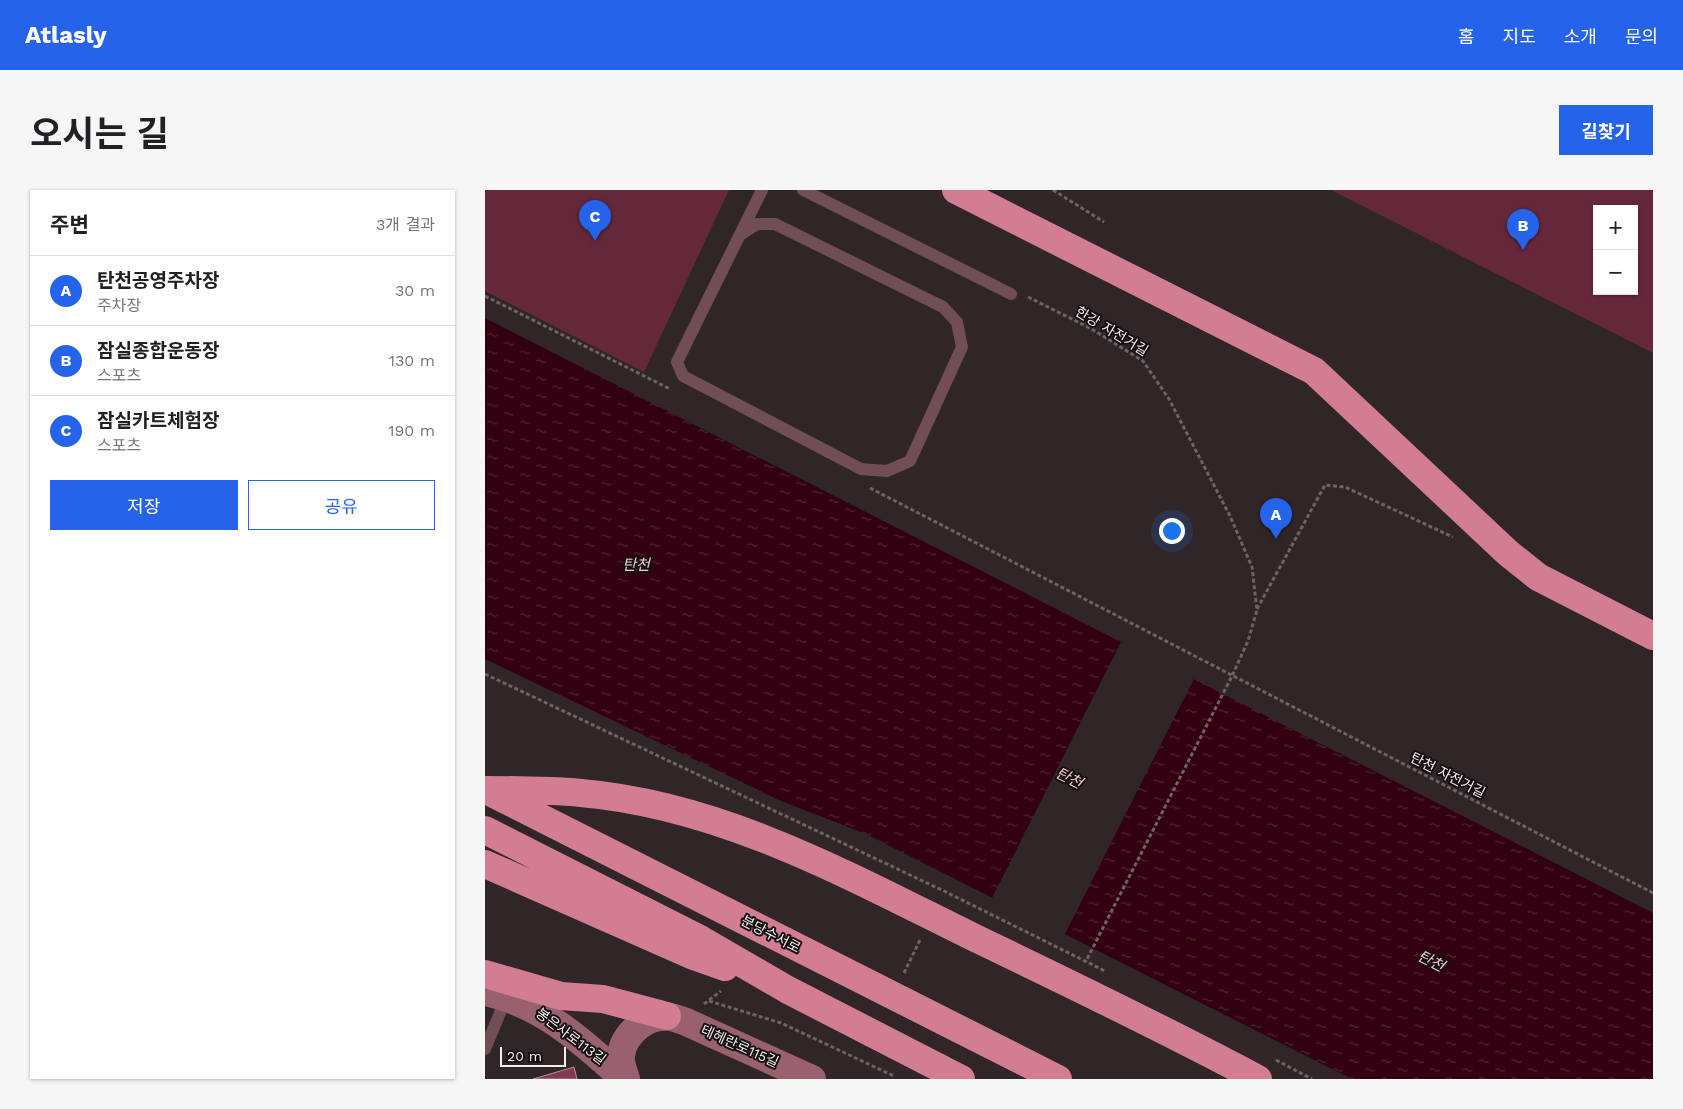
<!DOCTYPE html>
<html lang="ko">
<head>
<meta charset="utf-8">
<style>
	:root { --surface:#fff; --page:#f6f6f6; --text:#202124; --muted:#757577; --line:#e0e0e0; --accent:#2563eb }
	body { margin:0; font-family:"Work Sans","Noto Sans KR",sans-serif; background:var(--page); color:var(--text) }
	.controls { position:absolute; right:15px; top:15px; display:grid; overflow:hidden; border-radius:0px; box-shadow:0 1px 4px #0004 }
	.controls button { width:45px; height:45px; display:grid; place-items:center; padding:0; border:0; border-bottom:1px solid var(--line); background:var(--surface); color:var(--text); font:25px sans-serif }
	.scale { position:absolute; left:15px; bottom:12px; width:66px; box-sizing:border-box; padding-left:5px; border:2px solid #f4ecee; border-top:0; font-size:14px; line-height:18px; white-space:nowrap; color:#f4ecee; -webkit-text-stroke:4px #141011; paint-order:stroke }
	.you { position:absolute; left:686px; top:340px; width:18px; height:18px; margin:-12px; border:4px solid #fff; border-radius:50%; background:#1a73e8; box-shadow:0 0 0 8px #1a73e833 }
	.badge { display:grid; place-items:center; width:32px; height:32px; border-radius:50%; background:var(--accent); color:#fff; font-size:16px; font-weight:700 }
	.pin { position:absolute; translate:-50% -41px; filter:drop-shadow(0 1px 2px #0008) }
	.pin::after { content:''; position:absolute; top:26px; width:18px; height:15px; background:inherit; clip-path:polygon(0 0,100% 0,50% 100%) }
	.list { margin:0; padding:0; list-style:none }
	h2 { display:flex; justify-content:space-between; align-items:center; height:65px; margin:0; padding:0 20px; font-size:21px }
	h2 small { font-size:16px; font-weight:400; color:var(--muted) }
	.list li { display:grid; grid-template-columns:32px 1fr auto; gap:15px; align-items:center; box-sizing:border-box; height:70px; padding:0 20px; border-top:1px solid var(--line) }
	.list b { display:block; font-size:19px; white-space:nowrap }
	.list p { margin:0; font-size:16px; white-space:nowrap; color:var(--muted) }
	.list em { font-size:16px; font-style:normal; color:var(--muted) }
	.actions { display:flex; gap:10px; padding:15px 20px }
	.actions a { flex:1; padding:11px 0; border:1px solid var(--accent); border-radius:0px; text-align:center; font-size:18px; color:var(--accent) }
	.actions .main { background:var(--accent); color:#fff }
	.map { position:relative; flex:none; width:1168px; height:889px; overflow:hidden; border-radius:0px }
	header { display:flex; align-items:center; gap:30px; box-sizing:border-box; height:70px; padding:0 25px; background:var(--accent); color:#fff }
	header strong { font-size:24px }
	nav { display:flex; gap:28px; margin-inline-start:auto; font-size:18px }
	.intro { display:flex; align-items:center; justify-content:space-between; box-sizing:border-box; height:120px; padding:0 30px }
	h1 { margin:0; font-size:35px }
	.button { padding:12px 22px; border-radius:0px; background:var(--accent); color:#fff; font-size:18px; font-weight:700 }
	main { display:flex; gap:30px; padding:0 30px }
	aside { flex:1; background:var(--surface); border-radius:0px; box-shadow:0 1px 4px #0004 }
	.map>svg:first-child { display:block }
	.green { fill:#65283a; fill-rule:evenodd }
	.water { fill:url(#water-ripples) }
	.pier { fill:#302527 }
	.building { fill:#86384f; stroke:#a5989a }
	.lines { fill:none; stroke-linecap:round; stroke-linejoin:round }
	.path { stroke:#6d6365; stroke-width:3; stroke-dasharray:4 2.5; stroke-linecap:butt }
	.lane { stroke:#714d55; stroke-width:12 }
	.secondary { stroke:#99616e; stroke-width:28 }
	.highway { stroke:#d37d93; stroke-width:28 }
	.labels { text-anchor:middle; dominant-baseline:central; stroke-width:4; stroke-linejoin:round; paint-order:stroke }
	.street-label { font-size:14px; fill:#f4ecee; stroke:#141011 }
	.water-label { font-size:15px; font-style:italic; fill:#f7c7d1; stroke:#141011 }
</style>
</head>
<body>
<header>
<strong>Atlasly</strong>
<nav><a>홈</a><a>지도</a><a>소개</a><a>문의</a></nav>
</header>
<div class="intro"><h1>오시는 길</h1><a class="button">길찾기</a></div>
<main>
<aside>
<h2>주변<small>3개 결과</small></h2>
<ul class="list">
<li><span class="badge">A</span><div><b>탄천공영주차장</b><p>주차장</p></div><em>30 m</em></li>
<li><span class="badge">B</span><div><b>잠실종합운동장</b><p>스포츠</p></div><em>130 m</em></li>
<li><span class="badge">C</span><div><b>잠실카트체험장</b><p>스포츠</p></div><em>190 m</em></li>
</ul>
<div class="actions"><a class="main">저장</a><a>공유</a></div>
</aside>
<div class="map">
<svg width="1168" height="889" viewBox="0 0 1168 889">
	<defs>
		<pattern id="water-ripples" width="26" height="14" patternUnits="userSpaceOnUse" patternTransform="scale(1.25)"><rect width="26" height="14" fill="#320011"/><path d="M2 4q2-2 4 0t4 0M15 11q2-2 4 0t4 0" fill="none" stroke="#502534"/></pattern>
	</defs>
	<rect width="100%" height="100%" fill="#302527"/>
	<path class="green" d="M0 0H244L159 182 0 101Z
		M846 0H1168V163ZM1112 19H1149V101H1112Z"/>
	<path class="water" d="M0 128 1168 723V889H867L381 644 296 611 0 469Z"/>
	<path class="pier" d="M637 450 710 487 579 746 506 710Z"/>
	<path class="building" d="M89 877 92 889H48Z"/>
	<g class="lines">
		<path class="path" d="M568 0 619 32
			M0 106 185 199
			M543 107 605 138 658 171 684 209 745 326 767 377 772 420 763 451 747 486 601 771
			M385 298 1168 703
			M772 419 840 295 860 297 968 347
			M0 484 459 701 620 781
			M419 783 436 748
			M224 811 296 833 409 886
			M219 814 236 801
			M791 870 827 889"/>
		<path class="lane" d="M318 0 526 104
			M255 45 272 34H290L458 117 472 132 477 157 425 271 402 281 376 279 198 186 192 172 277 0
			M0 859 22 806"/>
		<path class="secondary" d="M0 802C57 814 97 851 139 889
			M141 889C139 882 135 873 136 866 138 844 162 824 184 827 189 827 194 830 199 831L327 889"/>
		<path class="highway" d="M471 0 829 181 1023 363 1053 387 1168 446
			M0 600C32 600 64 600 96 603 237 615 364 686 488 747 584 793 679 839 773 889
			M5 602 573 889
			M0 640 215 749 303 800 476 889
			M0 674 206 765 240 777
			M0 784 76 806 118 809 182 826"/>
	</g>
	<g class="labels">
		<g class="street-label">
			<text transform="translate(627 141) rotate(31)">한강 자전거길</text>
			<text transform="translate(963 585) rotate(27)">탄천 자전거길</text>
			<text transform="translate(286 744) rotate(27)">분당수서로</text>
			<text transform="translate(86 846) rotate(37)">봉은사로113길</text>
			<text transform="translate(255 856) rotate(24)">테헤란로115길</text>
		</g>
		<g class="water-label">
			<text x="151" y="375">탄천</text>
			<text transform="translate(584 588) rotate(27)">탄천</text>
			<text transform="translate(946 771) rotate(27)">탄천</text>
		</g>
	</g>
</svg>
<div class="controls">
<button>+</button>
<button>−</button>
</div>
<div class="scale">20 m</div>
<div class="you"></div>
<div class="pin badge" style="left:791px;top:349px">A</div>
<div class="pin badge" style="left:1038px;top:60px">B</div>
<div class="pin badge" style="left:110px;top:51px">C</div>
</div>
</main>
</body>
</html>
